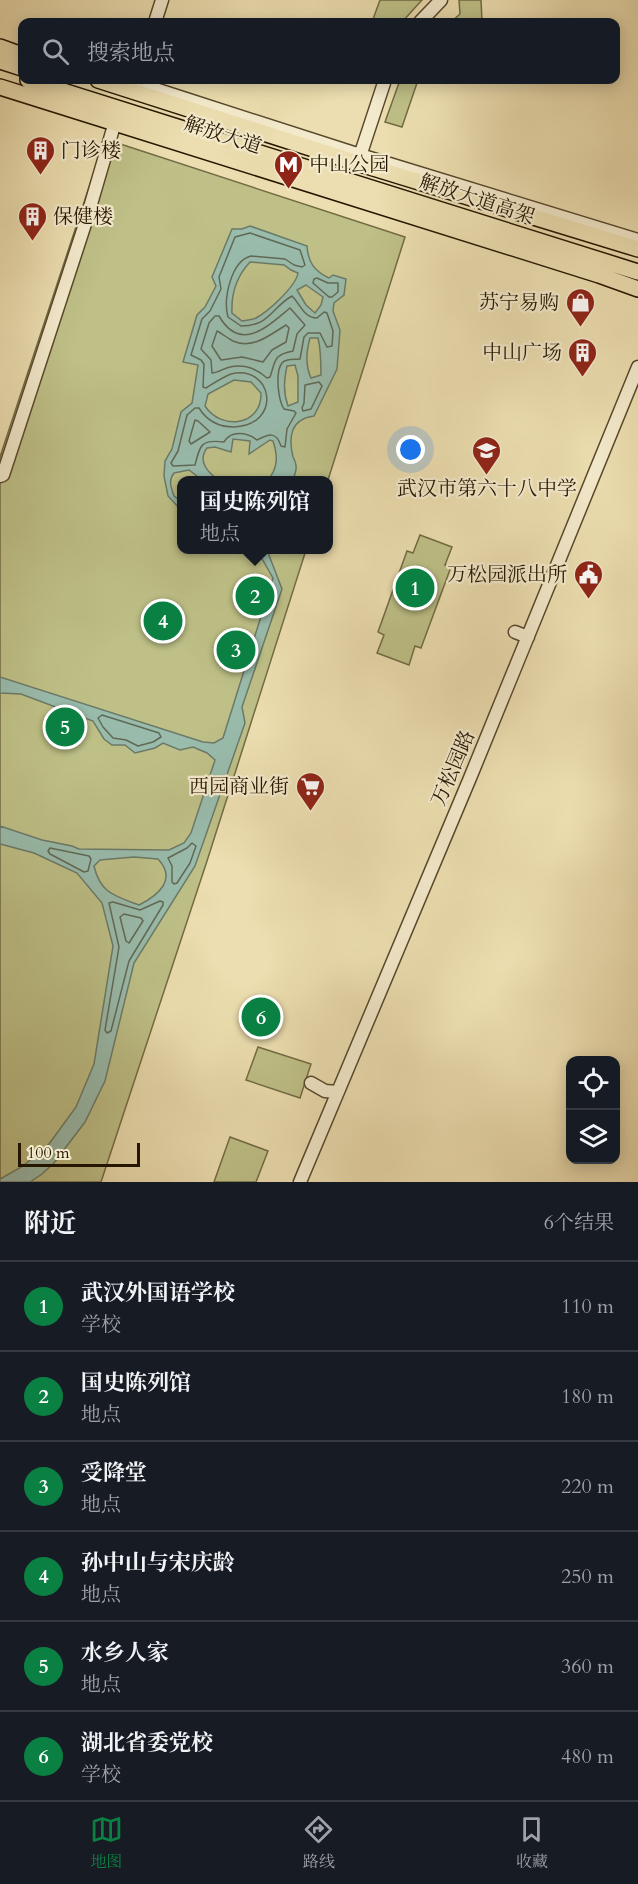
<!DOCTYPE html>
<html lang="zh">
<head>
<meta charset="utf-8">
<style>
	:root { --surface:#171b24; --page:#242831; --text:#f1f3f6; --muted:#9ea1a6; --line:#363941; --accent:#0b8043 }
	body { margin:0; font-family:Cardo,"Noto Serif SC",serif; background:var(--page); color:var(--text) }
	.controls { position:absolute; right:18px; bottom:18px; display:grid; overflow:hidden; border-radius:12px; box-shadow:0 3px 15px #0003 }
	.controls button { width:54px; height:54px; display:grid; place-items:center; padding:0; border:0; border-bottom:2px solid var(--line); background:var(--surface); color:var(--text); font:30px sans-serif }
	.scale { position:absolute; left:18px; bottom:15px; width:122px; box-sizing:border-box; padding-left:6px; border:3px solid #261600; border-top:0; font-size:16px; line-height:21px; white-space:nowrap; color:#261600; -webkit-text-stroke:4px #f3eacc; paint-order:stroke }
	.you { position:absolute; left:411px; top:450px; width:21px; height:21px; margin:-15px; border:4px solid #fff; border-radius:50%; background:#1a73e8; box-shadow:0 0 0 9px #1a73e833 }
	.badge { display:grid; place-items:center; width:39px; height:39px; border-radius:50%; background:var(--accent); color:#fff; font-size:20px; font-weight:700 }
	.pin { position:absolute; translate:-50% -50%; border:3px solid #fff; box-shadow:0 2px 6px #0006 }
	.popup { position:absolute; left:177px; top:476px; width:156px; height:78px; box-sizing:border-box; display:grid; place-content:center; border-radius:12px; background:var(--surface); filter:drop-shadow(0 2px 4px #0005); font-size:20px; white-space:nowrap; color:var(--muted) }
	.popup b { font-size:22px; color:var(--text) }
	.popup::after { content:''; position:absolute; left:50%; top:100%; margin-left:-12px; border:12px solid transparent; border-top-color:var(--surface) }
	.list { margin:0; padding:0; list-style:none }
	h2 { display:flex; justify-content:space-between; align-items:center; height:78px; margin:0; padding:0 24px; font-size:26px }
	h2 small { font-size:20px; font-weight:400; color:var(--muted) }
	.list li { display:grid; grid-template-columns:39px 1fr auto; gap:18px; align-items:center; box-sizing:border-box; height:90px; padding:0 24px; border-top:2px solid var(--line) }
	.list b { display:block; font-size:22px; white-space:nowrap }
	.list p { margin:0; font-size:20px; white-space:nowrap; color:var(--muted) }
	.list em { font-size:20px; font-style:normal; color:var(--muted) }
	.icon { flex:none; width:33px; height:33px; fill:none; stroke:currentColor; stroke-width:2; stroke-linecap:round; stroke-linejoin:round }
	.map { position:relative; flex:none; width:638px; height:1182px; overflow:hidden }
	.search { position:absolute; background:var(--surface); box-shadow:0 3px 15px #0003; left:18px; right:18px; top:18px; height:66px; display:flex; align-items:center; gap:15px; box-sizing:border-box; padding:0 21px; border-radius:12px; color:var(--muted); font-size:22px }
	.sheet { height:618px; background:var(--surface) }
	nav { display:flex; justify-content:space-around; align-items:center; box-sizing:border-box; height:84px; border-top:2px solid var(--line); background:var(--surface); font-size:16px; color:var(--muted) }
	nav a { display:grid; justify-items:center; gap:3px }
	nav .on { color:var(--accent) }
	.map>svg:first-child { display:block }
	.green { fill:#bec087; stroke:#726b44; stroke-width:1.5 }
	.water { fill:#99bcad; stroke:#6b7a68; stroke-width:1.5; fill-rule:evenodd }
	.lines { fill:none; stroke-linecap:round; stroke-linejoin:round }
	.shore { stroke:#606956; stroke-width:1.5 }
	.minor-casing { stroke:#58482c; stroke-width:15 }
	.major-casing { stroke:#261600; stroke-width:18 }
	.minor { stroke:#f3eacc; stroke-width:12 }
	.major { stroke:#ecdeb0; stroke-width:15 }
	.labels { text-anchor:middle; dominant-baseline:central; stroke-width:4.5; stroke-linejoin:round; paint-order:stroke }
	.street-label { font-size:20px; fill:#261600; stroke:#f3eacc }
	.poi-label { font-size:20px; fill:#261600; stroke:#f3eacc; text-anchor:end }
</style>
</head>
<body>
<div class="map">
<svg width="638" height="1182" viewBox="0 0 638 1182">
	<rect width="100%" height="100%" fill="#ecdeb0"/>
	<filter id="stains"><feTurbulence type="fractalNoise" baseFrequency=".00333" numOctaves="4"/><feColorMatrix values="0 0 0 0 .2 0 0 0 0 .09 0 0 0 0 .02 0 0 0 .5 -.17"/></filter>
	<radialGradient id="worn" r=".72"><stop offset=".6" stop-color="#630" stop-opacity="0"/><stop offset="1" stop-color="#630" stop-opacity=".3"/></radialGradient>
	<path class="green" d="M380 0H422L402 22H372Z
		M459 0H481L482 22H451L460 14Z
		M400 80H418L402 127 385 122Z
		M105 139 405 237 328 480H182V550H306L207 861 101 1182H0V457Z
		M420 535 452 547 445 565 451 567 421 648 415 646 409 665 377 653 384 635 378 632 407 551 413 553Z
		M258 1047 311 1064 300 1098 246 1080Z
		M230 1137 268 1151 256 1182H214Z"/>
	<path class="water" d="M250 226 307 246C308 262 314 271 329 278L333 275 346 279 344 295 334 303 333 311 340 330 337 369 314 416C291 419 288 436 293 457 294 458 296 464 296 466 297 471 294 476 293 480H268C278 468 278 456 273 441L270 440 249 454 250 441 233 439 231 452 215 447 207 448C197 461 208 473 219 480H202L189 470 174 473C168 481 171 487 174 496L181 501V510L168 496 164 476 165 461 172 449 181 412 192 403 198 365 183 362 197 315 205 307 216 286 212 277 232 229H242ZM250 262 284 265 291 270 298 273C296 286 269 311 256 318 252 320 247 320 242 321L232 313C231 294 237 276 250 262ZM306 285 323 297 321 305 315 313 306 305 297 290ZM310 338H318C321 350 321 362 321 375L311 378C305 365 306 352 310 338ZM295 365 298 376V402L288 406C283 392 284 380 287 366ZM234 380 251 382 261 393C262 426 221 431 205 406L208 394Z
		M257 550H267L282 589 242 707 245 723 195 866 134 963 105 1081 85 1122 54 1163 42 1174 30 1182H0V1179L23 1166 49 1144 76 1107 94 1064 113 946 102 903 77 873 34 853 0 844V826L42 840 72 846 79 849 169 850 184 843 191 833 215 760 207 753 193 747 180 750 163 743 155 748 135 753 125 745H112L104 739 93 721 21 694 0 693V677L203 742 214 743 223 738 273 578ZM134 857 158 859C177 879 159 895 139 905 115 896 100 893 94 866L100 860Z"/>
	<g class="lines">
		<path class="shore" d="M250 233 300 250 305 265 302 267 294 265 285 259 251 256C231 261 223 299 228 317L241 326C270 326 272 307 292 296 300 304 304 318 317 318L324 312 327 313 333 331 332 346 327 347 320 333H308L304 337 300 359C296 360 286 358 282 363 275 372 278 400 284 409L294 411 296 413 287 429 285 447 281 446C276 431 269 434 257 440 247 432 231 430 224 442 201 439 200 445 195 465L173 466 171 463 178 451 187 415 195 408H199C207 421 218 427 234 427 283 425 273 364 231 374 223 377 214 383 206 388L203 387 204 364 201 360 191 355 202 319 210 311 221 289 219 277 235 237Z
			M317 278 328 283H338V292L332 297H329L313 283 314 279Z
			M290 308 305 325 297 334 293 351C273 355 276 360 270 377L267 378C257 369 244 364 230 367 224 368 218 373 212 373L211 360 201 349 209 323 215 316H219C241 354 269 325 290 308Z
			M286 325 289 328 286 342 272 350 263 362 242 357 221 360 212 346 217 331C223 334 227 338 233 341 253 350 271 334 286 325Z
			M319 382 322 386 311 409 303 411 302 408 304 403 305 385Z
			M195 420 198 421 210 432 191 444 189 441Z
			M102 715 159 733 161 737 153 742 138 746 126 740 113 738 103 727 98 718Z
			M192 843 196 846 190 863 177 883 174 884 172 882V866L168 858 187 848Z
			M50 848 89 856 91 859 88 871 84 872 50 854 48 851Z
			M160 901 163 902V905L129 961 111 1031 107 1033 105 1030 119 947 109 903 113 902 140 910Z
			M124 914 141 918 143 921 129 943 126 941 120 917Z"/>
		<defs>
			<path id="minor" d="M155 22 162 0
				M420 22 441 0
				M136 80 132 91 155 89 360 155 638 240
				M358 162 385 80
				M0 476 3 475 86 221 115 122
				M515 632 528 637
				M311 1083 325 1091 338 1092
				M300 1182 470 778 638 367"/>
			<path id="major" d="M0 47 22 55
				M0 61 22 68
				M28 80 638 272
				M98 80 357 163 638 249
				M0 87 599 275 638 289"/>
		</defs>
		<use href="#minor" class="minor-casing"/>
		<use href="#major" class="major-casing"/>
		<use href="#minor" class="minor"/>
		<use href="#major" class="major"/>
	</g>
	<defs>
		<symbol id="building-pin" viewBox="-11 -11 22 30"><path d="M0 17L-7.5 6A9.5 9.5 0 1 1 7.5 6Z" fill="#8f2418" stroke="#f3eacc"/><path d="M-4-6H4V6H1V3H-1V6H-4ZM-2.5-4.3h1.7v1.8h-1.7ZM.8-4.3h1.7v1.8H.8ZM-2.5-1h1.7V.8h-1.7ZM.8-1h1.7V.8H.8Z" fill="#fff"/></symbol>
		<symbol id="metro-pin" viewBox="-11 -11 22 30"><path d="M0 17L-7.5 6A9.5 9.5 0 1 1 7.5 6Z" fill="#8f2418" stroke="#f3eacc"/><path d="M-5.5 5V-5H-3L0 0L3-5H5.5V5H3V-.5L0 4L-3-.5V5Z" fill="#fff"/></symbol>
		<symbol id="shop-pin" viewBox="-11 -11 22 30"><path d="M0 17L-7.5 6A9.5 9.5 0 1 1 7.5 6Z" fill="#8f2418" stroke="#f3eacc"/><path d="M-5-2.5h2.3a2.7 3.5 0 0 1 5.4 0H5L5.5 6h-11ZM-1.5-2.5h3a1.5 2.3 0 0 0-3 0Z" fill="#fff"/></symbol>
		<symbol id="school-pin" viewBox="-11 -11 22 30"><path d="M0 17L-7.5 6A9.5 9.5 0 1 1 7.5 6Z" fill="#8f2418" stroke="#f3eacc"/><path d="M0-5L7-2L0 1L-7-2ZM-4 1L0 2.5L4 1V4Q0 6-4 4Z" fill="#fff"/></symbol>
		<symbol id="civic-pin" viewBox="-11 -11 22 30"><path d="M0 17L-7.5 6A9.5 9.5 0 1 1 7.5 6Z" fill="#8f2418" stroke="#f3eacc"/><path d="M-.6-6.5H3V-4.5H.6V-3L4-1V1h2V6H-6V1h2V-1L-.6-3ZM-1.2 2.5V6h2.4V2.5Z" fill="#fff"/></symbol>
		<symbol id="supermarket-pin" viewBox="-11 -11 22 30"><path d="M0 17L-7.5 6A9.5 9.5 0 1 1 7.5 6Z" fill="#8f2418" stroke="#f3eacc"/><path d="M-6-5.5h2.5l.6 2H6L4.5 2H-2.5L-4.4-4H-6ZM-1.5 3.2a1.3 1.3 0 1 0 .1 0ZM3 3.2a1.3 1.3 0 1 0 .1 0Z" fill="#fff"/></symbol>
	</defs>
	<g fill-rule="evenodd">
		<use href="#building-pin" x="24" y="134" width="33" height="45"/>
		<use href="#metro-pin" x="272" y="148" width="33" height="45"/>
		<use href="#building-pin" x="16" y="200" width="33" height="45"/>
		<use href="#shop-pin" x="564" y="286" width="33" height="45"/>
		<use href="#building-pin" x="566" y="336" width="33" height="45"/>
		<use href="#school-pin" x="470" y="434" width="33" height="45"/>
		<use href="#civic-pin" x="572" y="558" width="33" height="45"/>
		<use href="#supermarket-pin" x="294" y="770" width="33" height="45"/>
	</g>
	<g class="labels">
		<g class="street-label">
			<text transform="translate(223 135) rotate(18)">解放大道</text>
			<text transform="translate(477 199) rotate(18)">解放大道高架</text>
			<text transform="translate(453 768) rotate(-67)">万松园路</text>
		</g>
		<g class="poi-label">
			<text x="61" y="150" text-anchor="start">门诊楼</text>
			<text x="309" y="164" text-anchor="start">中山公园</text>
			<text x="53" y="216" text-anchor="start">保健楼</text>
			<text x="559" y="302">苏宁易购</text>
			<text x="562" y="352">中山广场</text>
			<text x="487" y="488" text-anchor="middle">武汉市第六十八中学</text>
			<text x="567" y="574">万松园派出所</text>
			<text x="289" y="786">西园商业街</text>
		</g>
	</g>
	<rect width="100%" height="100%" filter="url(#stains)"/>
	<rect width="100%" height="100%" fill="url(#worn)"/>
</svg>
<div class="controls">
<button><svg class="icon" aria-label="locate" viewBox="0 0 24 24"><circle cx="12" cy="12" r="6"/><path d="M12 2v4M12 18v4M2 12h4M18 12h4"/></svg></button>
<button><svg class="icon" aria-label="layers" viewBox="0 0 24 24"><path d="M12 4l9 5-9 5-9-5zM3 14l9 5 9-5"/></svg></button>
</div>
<div class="scale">100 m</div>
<div class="you"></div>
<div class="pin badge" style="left:415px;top:588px">1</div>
<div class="pin badge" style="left:255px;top:596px">2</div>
<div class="popup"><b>国史陈列馆</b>地点</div>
<div class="pin badge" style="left:236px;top:650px">3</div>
<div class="pin badge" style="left:163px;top:621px">4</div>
<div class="pin badge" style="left:65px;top:727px">5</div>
<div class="pin badge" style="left:261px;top:1017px">6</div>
<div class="search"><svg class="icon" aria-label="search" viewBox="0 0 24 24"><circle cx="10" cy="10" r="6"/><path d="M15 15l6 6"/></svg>搜索地点</div>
</div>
<section class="sheet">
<h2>附近<small>6个结果</small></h2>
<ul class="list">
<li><span class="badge">1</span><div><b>武汉外国语学校</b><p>学校</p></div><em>110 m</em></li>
<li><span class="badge">2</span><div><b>国史陈列馆</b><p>地点</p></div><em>180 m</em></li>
<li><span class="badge">3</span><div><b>受降堂</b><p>地点</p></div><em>220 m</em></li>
<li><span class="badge">4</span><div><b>孙中山与宋庆龄</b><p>地点</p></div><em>250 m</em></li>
<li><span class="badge">5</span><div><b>水乡人家</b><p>地点</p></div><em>360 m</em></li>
<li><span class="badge">6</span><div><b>湖北省委党校</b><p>学校</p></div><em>480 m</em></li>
</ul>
</section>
<nav>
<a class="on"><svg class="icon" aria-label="map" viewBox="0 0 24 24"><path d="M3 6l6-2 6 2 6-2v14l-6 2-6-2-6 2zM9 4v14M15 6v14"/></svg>地图</a>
<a><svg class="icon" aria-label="directions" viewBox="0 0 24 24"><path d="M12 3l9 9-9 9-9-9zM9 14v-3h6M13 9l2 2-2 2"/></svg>路线</a>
<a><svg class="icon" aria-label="saved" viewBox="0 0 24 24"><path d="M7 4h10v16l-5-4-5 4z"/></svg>收藏</a>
</nav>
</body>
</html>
